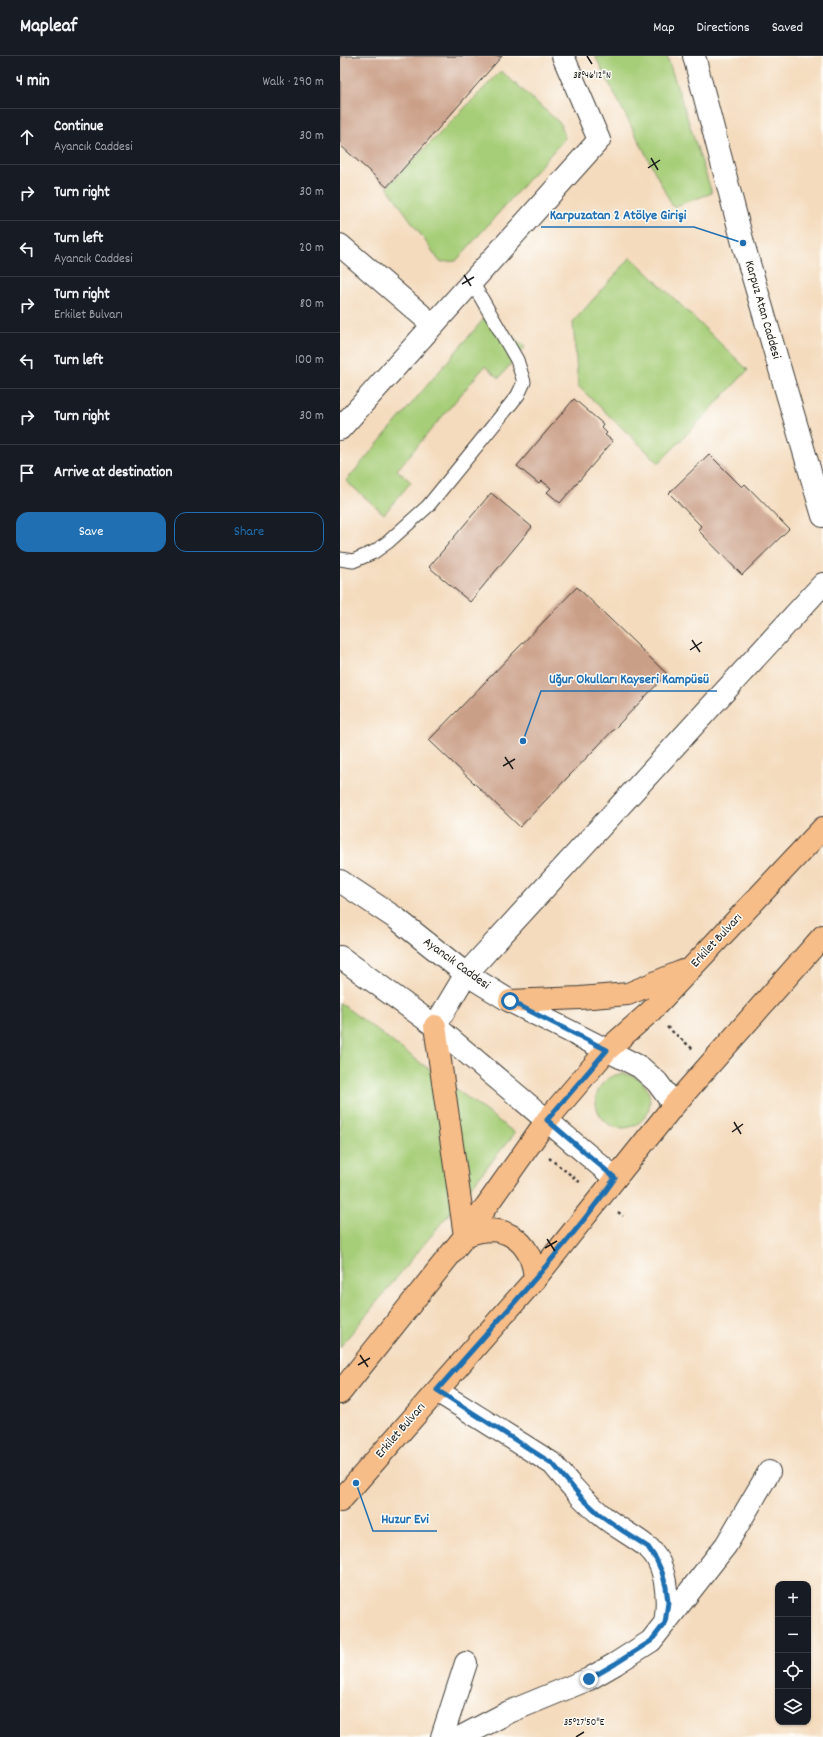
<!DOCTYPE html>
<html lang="en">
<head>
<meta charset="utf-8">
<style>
	:root { --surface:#171b24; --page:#242831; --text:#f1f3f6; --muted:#9ea1a6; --line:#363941; --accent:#1f6fb2 }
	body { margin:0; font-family:Dekko,sans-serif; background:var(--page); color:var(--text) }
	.controls { position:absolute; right:12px; bottom:12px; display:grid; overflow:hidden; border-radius:8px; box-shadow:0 1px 3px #0004 }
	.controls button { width:36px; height:36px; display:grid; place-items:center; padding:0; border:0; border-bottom:1px solid var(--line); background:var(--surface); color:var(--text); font:20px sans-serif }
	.stop { position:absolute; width:12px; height:12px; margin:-9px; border:3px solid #1f6fb2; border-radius:50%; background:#fff }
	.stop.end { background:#1f6fb2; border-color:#fff; box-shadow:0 1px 4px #0008 }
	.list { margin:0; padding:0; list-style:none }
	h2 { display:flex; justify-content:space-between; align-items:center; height:52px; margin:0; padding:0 16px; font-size:17px }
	h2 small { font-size:13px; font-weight:400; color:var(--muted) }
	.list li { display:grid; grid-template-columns:26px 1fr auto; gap:12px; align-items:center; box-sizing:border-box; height:56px; padding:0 16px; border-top:1px solid var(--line) }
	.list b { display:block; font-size:15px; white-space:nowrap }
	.list p { margin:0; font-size:13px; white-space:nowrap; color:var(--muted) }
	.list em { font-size:13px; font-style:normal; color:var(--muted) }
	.actions { display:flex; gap:8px; padding:12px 16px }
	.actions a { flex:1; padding:9px 0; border:1px solid var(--accent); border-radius:12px; text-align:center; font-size:14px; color:var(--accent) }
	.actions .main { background:var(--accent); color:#fff }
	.icon { flex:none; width:22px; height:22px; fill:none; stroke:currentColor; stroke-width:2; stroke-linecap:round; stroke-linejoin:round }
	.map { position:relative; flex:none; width:483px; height:1681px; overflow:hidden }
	header { display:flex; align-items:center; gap:24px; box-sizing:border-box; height:56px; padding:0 20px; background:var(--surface); border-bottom:1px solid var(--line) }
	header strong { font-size:19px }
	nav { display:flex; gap:22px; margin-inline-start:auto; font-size:14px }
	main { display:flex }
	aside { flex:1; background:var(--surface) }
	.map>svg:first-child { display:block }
	.green { fill:#a6cd77; stroke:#61744a }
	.building { fill:#ca9f87 }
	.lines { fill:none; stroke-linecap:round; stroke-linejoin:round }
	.service-casing { stroke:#3c3934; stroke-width:15 }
	.minor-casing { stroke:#3c3934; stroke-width:24 }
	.tertiary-casing { stroke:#3c3934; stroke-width:24 }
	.primary-casing { stroke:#3c3934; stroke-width:24 }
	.path { stroke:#3c3934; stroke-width:2.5; stroke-dasharray:3 3; stroke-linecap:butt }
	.service { stroke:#fff; stroke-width:13 }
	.minor { stroke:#fff; stroke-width:22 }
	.tertiary { stroke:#fff; stroke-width:22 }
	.primary { stroke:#f7bd88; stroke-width:22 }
	.route { stroke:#1f6fb2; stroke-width:5 }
	.ticks { fill:none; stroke:#1c1c1c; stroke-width:1.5 }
	.labels { text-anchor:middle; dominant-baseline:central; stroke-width:3; stroke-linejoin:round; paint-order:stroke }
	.street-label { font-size:13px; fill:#1c1c1c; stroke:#fdfcf7 }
	.ticks-label { font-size:10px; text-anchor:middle; fill:#1c1c1c; stroke:#fdfcf7; stroke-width:3; stroke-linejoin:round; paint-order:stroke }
	.leader { fill:none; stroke:#1f6fb2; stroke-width:1.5 }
	.callout-dot { fill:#1f6fb2; stroke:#fdfcf7; stroke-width:1.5 }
	.callout-label { font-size:14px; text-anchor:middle; font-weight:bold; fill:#1f6fb2; stroke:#fdfcf7; stroke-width:3; stroke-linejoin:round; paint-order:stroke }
</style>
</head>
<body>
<header>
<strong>Mapleaf</strong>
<nav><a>Map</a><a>Directions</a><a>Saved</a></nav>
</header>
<main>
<aside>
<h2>4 min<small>Walk · 290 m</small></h2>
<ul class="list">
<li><svg class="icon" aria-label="ahead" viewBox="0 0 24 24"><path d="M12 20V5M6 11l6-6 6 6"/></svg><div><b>Continue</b><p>Ayancık Caddesi</p></div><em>30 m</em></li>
<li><svg class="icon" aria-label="right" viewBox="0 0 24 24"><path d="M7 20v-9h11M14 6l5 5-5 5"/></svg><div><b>Turn right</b></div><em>30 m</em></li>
<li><svg class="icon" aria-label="left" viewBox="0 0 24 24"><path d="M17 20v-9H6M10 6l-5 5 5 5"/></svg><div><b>Turn left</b><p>Ayancık Caddesi</p></div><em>20 m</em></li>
<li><svg class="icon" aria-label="right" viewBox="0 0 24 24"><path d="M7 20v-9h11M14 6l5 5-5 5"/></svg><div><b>Turn right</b><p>Erkilet Bulvarı</p></div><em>80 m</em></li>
<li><svg class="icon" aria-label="left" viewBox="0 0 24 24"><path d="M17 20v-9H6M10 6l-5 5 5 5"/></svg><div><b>Turn left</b></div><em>100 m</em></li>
<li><svg class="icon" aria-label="right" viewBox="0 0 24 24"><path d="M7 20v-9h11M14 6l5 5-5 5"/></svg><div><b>Turn right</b></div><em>30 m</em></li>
<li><svg class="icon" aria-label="arrive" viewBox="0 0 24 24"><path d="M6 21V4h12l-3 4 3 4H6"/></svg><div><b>Arrive at destination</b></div></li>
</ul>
<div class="actions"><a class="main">Save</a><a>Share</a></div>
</aside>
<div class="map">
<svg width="483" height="1681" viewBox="0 0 483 1681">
	<rect width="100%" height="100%" fill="#fdfcf7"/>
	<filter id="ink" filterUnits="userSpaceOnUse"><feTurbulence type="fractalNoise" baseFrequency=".025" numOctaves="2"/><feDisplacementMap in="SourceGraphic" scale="8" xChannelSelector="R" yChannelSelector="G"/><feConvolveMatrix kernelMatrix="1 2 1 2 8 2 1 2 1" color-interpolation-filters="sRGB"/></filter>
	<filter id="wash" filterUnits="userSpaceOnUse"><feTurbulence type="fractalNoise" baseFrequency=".012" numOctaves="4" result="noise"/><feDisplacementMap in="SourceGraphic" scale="16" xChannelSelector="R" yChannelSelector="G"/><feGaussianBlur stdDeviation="0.9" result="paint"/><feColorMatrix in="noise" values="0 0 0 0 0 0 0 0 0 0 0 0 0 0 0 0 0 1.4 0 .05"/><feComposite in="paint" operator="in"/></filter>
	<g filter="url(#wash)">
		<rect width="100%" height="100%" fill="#f4dbbe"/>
		<path class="green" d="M255 0H327L372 137 333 151Z
			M161 15 221 68 225 82 116 205 100 206 47 131Z
			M291 201 408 314 319 407 238 330 233 266Z
			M147 259 185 291 159 322 145 310 57 414 71 426 44 458 6 425Z
			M0 947 175 1077 0 1291Z
			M256 1045a27 27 0 1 1 54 0a27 27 0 1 1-54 0Z"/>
		<g id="blocks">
			<path class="building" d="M0 0H162L47 131 0 89Z
				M234 343 263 368 261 371 267 377 265 379 273 385 220 447 207 436 211 432 202 425 199 428 177 410Z
				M369 398 402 431 405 428 449 473 402 519 358 474 361 470 329 437Z
				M151 437 192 471 130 546 89 511Z
				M237 531 327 618 180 771 89 684Z"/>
		</g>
	</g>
	<g filter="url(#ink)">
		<use href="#blocks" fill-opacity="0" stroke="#3c3934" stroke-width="1"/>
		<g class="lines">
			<defs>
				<path id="service" d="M0 503 13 505 34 496 48 486 88 450 178 339 184 326 177 304 132 226"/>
				<path id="minor" d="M0 189 93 269
					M0 373 259 84 223 0
					M95 970 126 918 483 528
					M97 1335 213 1408C227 1425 241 1442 259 1457 273 1470 291 1478 306 1490 327 1505 329 1544 325 1567
					M102 1681 126 1607
					M121 1681 169 1656 249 1623 275 1608 311 1585 386 1489 429 1416"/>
				<path id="tertiary" d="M354 0 403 187 483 460
					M0 825 57 863 126 918 170 945 300 1011 317 1026 334 1049
					M0 901 95 970 275 1122"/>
				<path id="primary" d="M170 945 240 942 288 938 343 915
					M95 970 125 1180C162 1164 192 1183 195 1223
					M0 1337 125 1180 207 1064 267 994 310 956 483 772
					M0 1445 195 1223 334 1049 483 880"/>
			</defs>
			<use href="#service" class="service-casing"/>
			<use href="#minor" class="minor-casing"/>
			<use href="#tertiary" class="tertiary-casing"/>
			<use href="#primary" class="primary-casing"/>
			<path class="path" d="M327 971 354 994
				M209 1102 241 1127
				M278 1156 283 1160"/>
			<use href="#service" class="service"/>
			<use href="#minor" class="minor"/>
			<use href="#tertiary" class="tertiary"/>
			<use href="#primary" class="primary"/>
		</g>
	</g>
	<g class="lines" filter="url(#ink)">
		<path class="route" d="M170 945 267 994 207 1064 275 1122C222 1197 157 1265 97 1334L213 1408 242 1442 259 1458 283 1475 308 1491 316 1503 322 1516 326 1531 328 1546 325 1567 311 1585 275 1608 249 1623"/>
	</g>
	<path class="ticks" d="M247 0 252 8M311 102 318 114M308 112 320 104M124 219 131 230M122 228 134 221M352 584 360 596M350 594 362 586M165 701 173 713M163 710 175 703M394 1066 401 1078M392 1076 403 1068M207 1183 215 1195M205 1192 217 1185M20 1299 28 1311M18 1309 30 1302M236 1681 244 1676"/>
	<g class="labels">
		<g class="street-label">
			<text transform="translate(422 254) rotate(74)">Karpuz Atan Caddesi</text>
			<text transform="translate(377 885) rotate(-47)">Erkilet Bulvarı</text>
			<text transform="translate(116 908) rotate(36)">Ayancık Caddesi</text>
			<text transform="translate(61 1375) rotate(-49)">Erkilet Bulvarı</text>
		</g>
	</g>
	<g class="ticks-label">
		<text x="252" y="22">38°46'12"N</text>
		<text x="244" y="1669">35°27'50"E</text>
	</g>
	<path class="leader" d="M403 187L354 171H201M183 685L201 635H377M16 1427L33 1475H97"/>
	<g class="callout-dot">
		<circle cx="403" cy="187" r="4"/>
		<circle cx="183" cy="685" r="4"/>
		<circle cx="16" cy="1427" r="4"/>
	</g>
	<g class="callout-label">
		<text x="278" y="163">Karpuzatan 2 Atölye Girişi</text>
		<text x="289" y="627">Uğur Okulları Kayseri Kampüsü</text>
		<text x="65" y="1467">Huzur Evi</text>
	</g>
</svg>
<div class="controls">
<button>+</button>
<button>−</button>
<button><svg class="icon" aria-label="locate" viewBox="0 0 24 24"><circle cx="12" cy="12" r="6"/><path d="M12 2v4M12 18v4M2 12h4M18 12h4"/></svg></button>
<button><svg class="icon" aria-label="layers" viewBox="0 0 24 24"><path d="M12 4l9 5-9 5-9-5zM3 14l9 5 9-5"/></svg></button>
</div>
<div class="stop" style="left:170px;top:945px"></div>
<div class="stop end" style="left:249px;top:1623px"></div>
</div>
</main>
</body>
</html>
